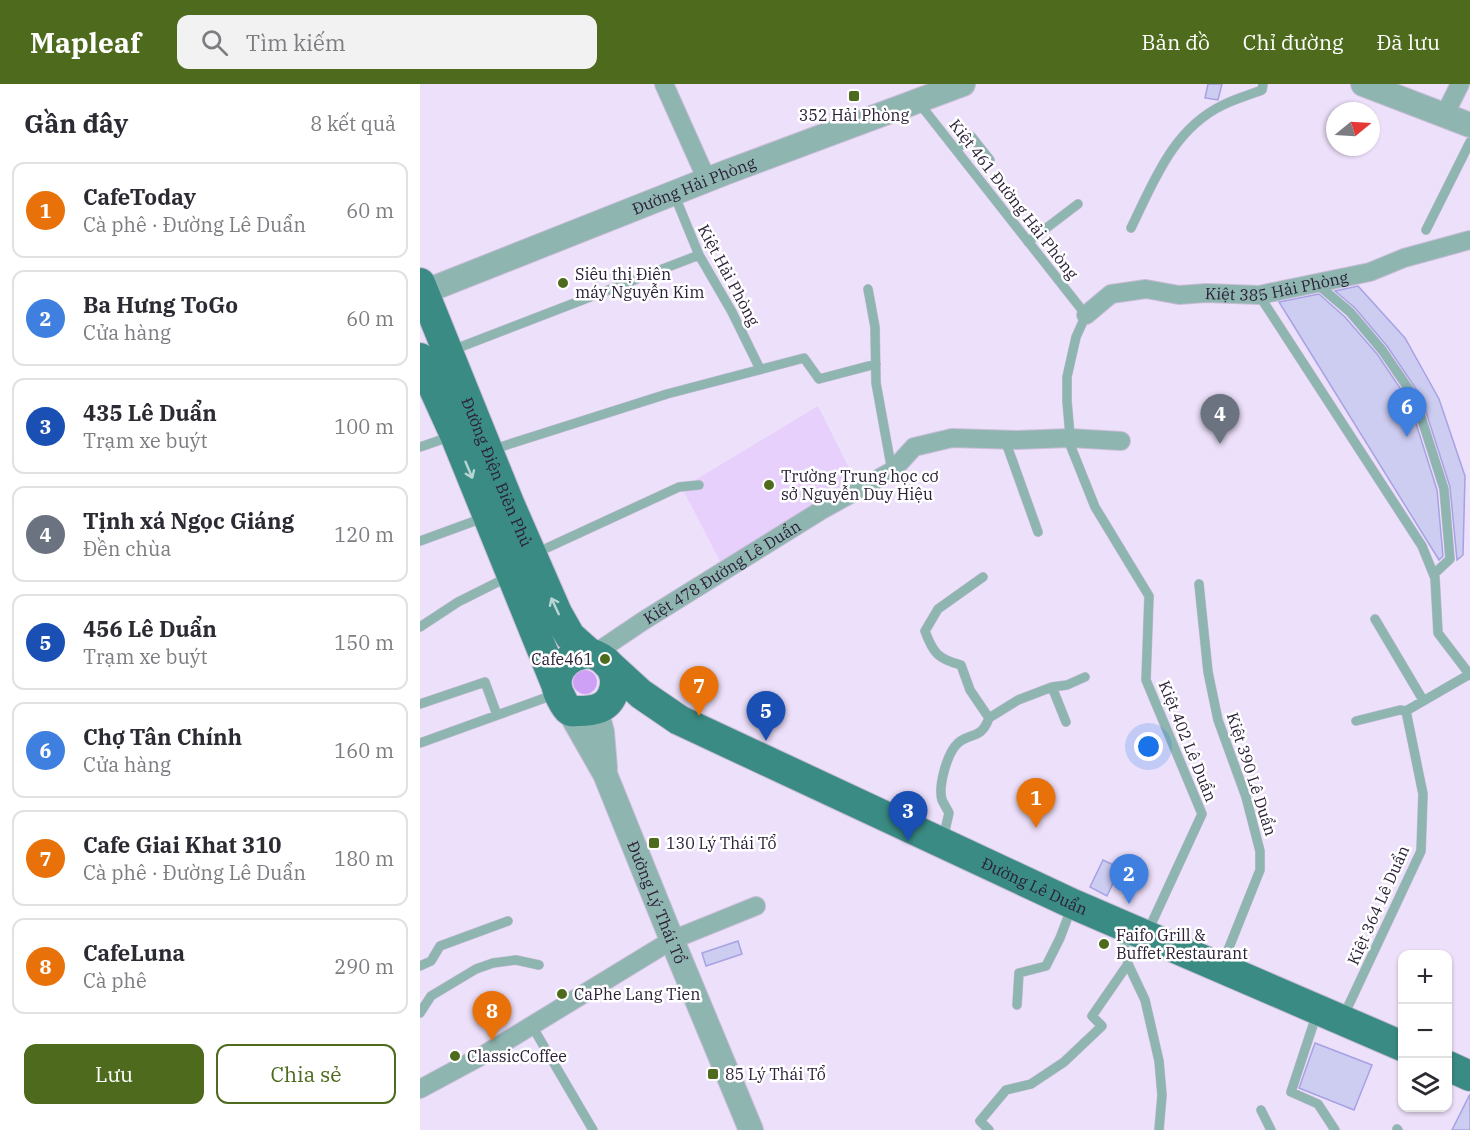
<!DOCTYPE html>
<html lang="vi">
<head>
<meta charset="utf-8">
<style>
	:root { --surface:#fff; --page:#f2f2f3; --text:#2b2b33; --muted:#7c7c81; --line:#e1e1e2; --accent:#4e6a1d }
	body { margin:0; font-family:"IBM Plex Serif",serif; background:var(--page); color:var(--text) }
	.controls { position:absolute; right:18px; bottom:18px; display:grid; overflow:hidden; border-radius:12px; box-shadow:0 2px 4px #0004 }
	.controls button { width:54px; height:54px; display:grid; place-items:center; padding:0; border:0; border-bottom:2px solid var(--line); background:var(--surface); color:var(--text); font:30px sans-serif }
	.compass { position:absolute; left:906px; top:18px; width:54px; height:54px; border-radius:50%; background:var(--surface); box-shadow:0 2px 4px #0004; rotate:72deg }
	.you { position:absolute; left:729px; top:663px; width:21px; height:21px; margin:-15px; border:4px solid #fff; border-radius:50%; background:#1a73e8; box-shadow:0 0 0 9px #1a73e833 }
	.badge { display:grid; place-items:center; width:39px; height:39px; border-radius:50%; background:var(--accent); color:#fff; font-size:20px; font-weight:700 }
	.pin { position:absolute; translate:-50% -50px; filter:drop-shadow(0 2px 3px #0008) }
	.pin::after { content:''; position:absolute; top:32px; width:21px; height:18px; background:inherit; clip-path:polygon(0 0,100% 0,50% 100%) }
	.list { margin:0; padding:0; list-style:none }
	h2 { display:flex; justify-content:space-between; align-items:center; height:78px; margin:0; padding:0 24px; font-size:26px }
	h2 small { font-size:20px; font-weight:400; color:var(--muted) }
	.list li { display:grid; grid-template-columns:39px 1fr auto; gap:18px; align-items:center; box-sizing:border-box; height:96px; margin:0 12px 12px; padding:0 12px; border:2px solid var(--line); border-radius:12px }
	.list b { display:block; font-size:22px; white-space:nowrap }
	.list p { margin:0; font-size:20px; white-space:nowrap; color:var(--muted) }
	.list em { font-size:20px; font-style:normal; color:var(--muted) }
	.actions { display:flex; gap:12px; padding:18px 24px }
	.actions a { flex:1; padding:14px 0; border:2px solid var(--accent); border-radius:12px; text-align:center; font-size:21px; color:var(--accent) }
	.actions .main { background:var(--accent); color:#fff }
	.icon { flex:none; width:33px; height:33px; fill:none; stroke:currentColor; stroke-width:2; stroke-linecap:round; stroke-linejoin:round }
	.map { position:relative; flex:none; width:1050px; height:1046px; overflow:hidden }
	header { display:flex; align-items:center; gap:36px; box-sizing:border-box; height:84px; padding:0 30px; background:var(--accent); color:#fff }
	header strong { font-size:28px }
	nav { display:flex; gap:33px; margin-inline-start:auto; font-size:21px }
	.search { width:420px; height:54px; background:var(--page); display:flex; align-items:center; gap:15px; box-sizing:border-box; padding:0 21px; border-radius:12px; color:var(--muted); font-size:22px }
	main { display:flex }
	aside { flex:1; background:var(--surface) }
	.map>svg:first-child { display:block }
	.built { fill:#e7d1fc }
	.green { fill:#cea1f7 }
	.building { fill:#cdccf1; stroke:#a7a2e3; stroke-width:1.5 }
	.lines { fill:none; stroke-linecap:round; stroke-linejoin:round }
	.service-casing { stroke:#cabdd7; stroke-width:10 }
	.minor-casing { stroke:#cabdd7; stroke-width:20 }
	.tertiary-casing { stroke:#cabdd7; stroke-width:26 }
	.primary-casing { stroke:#cabdd7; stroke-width:32 }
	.service { stroke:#8fb5b1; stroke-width:9 }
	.minor { stroke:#8fb5b1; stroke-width:18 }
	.tertiary { stroke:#8fb5b1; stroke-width:24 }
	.primary { stroke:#3a8b84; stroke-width:30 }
	.oneway { stroke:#bad6d4 }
	.poi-dot { fill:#4e6a1d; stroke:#fff; stroke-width:2 }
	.labels { text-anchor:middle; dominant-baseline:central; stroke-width:5; stroke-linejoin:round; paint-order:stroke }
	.poi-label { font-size:16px; fill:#2c2038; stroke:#fff; text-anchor:start }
	.street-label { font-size:16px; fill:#2c2038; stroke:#fff }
</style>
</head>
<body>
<header>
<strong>Mapleaf</strong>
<div class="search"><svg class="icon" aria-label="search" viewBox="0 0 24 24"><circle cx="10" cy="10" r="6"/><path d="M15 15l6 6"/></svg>Tìm kiếm</div>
<nav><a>Bản đồ</a><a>Chỉ đường</a><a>Đã lưu</a></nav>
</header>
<main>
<aside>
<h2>Gần đây<small>8 kết quả</small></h2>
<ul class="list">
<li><span class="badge" style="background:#e8710a">1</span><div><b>CafeToday</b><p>Cà phê · Đường Lê Duẩn</p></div><em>60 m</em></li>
<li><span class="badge" style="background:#3f7fe0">2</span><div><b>Ba Hưng ToGo</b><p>Cửa hàng</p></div><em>60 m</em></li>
<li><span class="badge" style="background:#1a4fb4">3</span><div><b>435 Lê Duẩn</b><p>Trạm xe buýt</p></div><em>100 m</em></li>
<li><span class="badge" style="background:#6b7280">4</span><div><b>Tịnh xá Ngọc Giáng</b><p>Đền chùa</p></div><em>120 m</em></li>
<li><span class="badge" style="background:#1a4fb4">5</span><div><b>456 Lê Duẩn</b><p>Trạm xe buýt</p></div><em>150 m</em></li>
<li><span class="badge" style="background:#3f7fe0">6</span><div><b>Chợ Tân Chính</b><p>Cửa hàng</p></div><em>160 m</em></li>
<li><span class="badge" style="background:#e8710a">7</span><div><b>Cafe Giai Khat 310</b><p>Cà phê · Đường Lê Duẩn</p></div><em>180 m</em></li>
<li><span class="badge" style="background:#e8710a">8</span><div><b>CafeLuna</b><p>Cà phê</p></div><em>290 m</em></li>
</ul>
<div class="actions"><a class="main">Lưu</a><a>Chia sẻ</a></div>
</aside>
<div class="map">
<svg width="1050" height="1046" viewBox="0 0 1050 1046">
	<rect width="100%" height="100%" fill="#ede0fa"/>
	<path class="built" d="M398 322 436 398 301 479 262 404Z"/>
	<path class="green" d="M153 598a12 12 0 1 1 24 0a12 12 0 1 1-24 0Z"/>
	<path class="building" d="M788 0H802L798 16 785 14Z
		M938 202 985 254 1019 315 1045 392 1043 471 1037 476 1030 403 1001 312 967 262 935 224 915 207Z
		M899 210 925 233 957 270 989 317 1017 406 1023 472 1019 476 859 218Z
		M683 776 700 784 687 812 670 803Z
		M318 857 322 870 286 882 282 869Z
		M895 959 952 981 934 1026 879 1004Z
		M1050 1010V1046H1032Z"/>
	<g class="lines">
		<defs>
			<path id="service" d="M499 19 666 231 656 253 647 293V317L651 363 675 423 729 512 726 596 782 730 728 847
				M536 66 551 52 570 76
				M254 110 279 171 312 228 340 285
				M711 144C734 97 753 45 803 21 815 15 829 11 842 6L843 0
				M1006 146 1050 58
				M608 158 658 120
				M897 200 930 228 962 266 995 314 1024 405 1030 475 1014 490
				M448 205 455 243 456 299 472 387
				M839 211 1002 462 1015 494 1018 549 1050 591
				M30 267 279 171
				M585 356 618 448
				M0 363 32 352
				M71 366 247 310 384 274 399 295 456 280
				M0 457 63 434
				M116 469 259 403 279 401
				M779 500 788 588 798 636 826 713 840 767V786L802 881
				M955 535 1003 616
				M0 543 38 518 88 493
				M632 603 646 638
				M0 620 65 598 77 631
				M569 634 598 616 632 603 647 601 665 593
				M936 637 980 626 986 627
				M0 659 136 610
				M523 755 529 729C527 725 524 720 522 716 518 702 527 669 538 659 551 648 561 656 569 634L550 606 541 581C518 575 513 569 505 547L518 525 563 493
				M702 848 708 880 725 916 739 977 742 1011 739 1046
				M0 882 11 877 20 862 88 837
				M597 921 599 889 626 882 640 854 651 825
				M0 929 11 912 56 885 73 879 96 876 119 881
				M897 929 871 1008 898 1020 915 1046
				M924 931 1001 767 1003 710 986 627 1050 590
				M112 942 173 1046
				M841 1026 851 1046
				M977 1045 978 1046
				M569 1046 560 1037 586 1006 611 1000 644 978 682 942 672 932 708 880"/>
			<g id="minor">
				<path d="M244 0 287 96"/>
				<path d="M1024 32 1040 0"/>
				<path id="s1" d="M666 231 691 210 726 205 759 211 786 209 839 211 950 188 984 174 1050 156"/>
				<path id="s2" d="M174 570 223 537 400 427 472 387 494 363 532 354 597 356 650 354 701 357"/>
				<path d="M0 1005 65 970 252 856 336 822"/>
			</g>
			<g id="tertiary">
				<path d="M943 0 1050 41"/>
				<path id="s3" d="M4 208 307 88 543 0"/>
				<path id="s4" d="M148 625 185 690 252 856 331 1046"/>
				<path d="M176 626 182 648 185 684"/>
			</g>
			<g id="primary">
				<path id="s5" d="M0 199 89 419 137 529 150 552 169 569"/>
				<path d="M0 274 35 351 136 600"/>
				<path d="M169 569C186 573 199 587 194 606 189 625 174 627 158 627 154 627 152 629 149 626 146 624 143 618 141 614 128 591 145 571 169 569Z"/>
				<path id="s6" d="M186 578 221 610 259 636 653 820 982 962"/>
				<path d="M1028 982 1050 992"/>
			</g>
		</defs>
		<use href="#service" class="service-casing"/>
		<use href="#minor" class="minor-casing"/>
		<use href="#tertiary" class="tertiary-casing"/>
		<use href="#primary" class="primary-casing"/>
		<use href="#service" class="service"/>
		<use href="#minor" class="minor"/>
		<use href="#tertiary" class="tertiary"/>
		<use href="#primary" class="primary"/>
	</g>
	<defs><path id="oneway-shaft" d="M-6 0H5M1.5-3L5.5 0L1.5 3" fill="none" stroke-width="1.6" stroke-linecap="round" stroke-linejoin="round" transform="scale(1.5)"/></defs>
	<g class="oneway">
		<use href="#oneway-shaft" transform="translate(49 386) rotate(67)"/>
		<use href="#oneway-shaft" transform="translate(135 522) rotate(-115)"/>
	</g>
	<g class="poi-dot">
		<rect x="428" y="6" width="12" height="12" rx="3"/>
		<circle cx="143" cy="199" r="6"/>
		<circle cx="349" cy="401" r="6"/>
		<circle cx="185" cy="575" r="6"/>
		<rect x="228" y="753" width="12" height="12" rx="3"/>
		<circle cx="684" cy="860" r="6"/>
		<circle cx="142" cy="910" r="6"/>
		<circle cx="35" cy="972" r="6"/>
		<rect x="287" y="984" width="12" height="12" rx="3"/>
	</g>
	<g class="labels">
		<g class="poi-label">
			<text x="434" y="31" text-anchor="middle">352 Hải Phòng</text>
			<text x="155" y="190">Siêu thị Điện<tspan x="155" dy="18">máy Nguyễn Kim</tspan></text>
			<text x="361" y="392">Trường Trung học cơ<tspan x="361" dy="18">sở Nguyễn Duy Hiệu</tspan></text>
			<text x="173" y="575" text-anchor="end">Cafe461</text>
			<text x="246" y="759">130 Lý Thái Tổ</text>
			<text x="696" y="851">Faifo Grill &amp;<tspan x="696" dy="18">Buffet Restaurant</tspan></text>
			<text x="154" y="910">CaPhe Lang Tien</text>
			<text x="47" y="972">ClassicCoffee</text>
			<text x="305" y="990">85 Lý Thái Tổ</text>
		</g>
		<g class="street-label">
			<text stroke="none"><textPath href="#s3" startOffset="290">Đường Hải Phòng</textPath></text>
			<text transform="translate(594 115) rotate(52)">Kiệt 461 Đường Hải Phòng</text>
			<text transform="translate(309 191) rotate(62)">Kiệt Hải Phòng</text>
			<text stroke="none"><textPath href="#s1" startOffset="200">Kiệt 385 Hải Phòng</textPath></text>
			<text stroke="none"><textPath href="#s5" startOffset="204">Đường Điện Biên Phủ</textPath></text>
			<text stroke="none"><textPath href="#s2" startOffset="152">Kiệt 478 Đường Lê Duẩn</textPath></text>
			<text transform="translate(768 657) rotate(68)">Kiệt 402 Lê Duẩn</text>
			<text transform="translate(832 690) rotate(72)">Kiệt 390 Lê Duẩn</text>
			<text stroke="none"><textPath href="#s6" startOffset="486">Đường Lê Duẩn</textPath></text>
			<text stroke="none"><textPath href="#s4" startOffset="213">Đường Lý Thái Tổ</textPath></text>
			<text transform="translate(958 821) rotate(-66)">Kiệt 364 Lê Duẩn</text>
		</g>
	</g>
</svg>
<div class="controls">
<button>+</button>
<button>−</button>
<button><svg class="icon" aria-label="layers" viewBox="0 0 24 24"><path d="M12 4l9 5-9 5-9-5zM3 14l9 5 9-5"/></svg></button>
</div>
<svg class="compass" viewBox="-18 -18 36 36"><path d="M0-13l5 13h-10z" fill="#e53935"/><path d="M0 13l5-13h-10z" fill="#7c7c81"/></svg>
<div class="you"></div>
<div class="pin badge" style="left:616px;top:744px;background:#e8710a">1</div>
<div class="pin badge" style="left:709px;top:820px;background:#3f7fe0">2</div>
<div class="pin badge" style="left:488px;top:757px;background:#1a4fb4">3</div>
<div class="pin badge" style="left:800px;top:360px;background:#6b7280">4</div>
<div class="pin badge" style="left:346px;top:657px;background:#1a4fb4">5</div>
<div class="pin badge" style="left:987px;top:353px;background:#3f7fe0">6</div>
<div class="pin badge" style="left:279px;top:632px;background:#e8710a">7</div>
<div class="pin badge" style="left:72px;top:957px;background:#e8710a">8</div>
</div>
</main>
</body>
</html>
